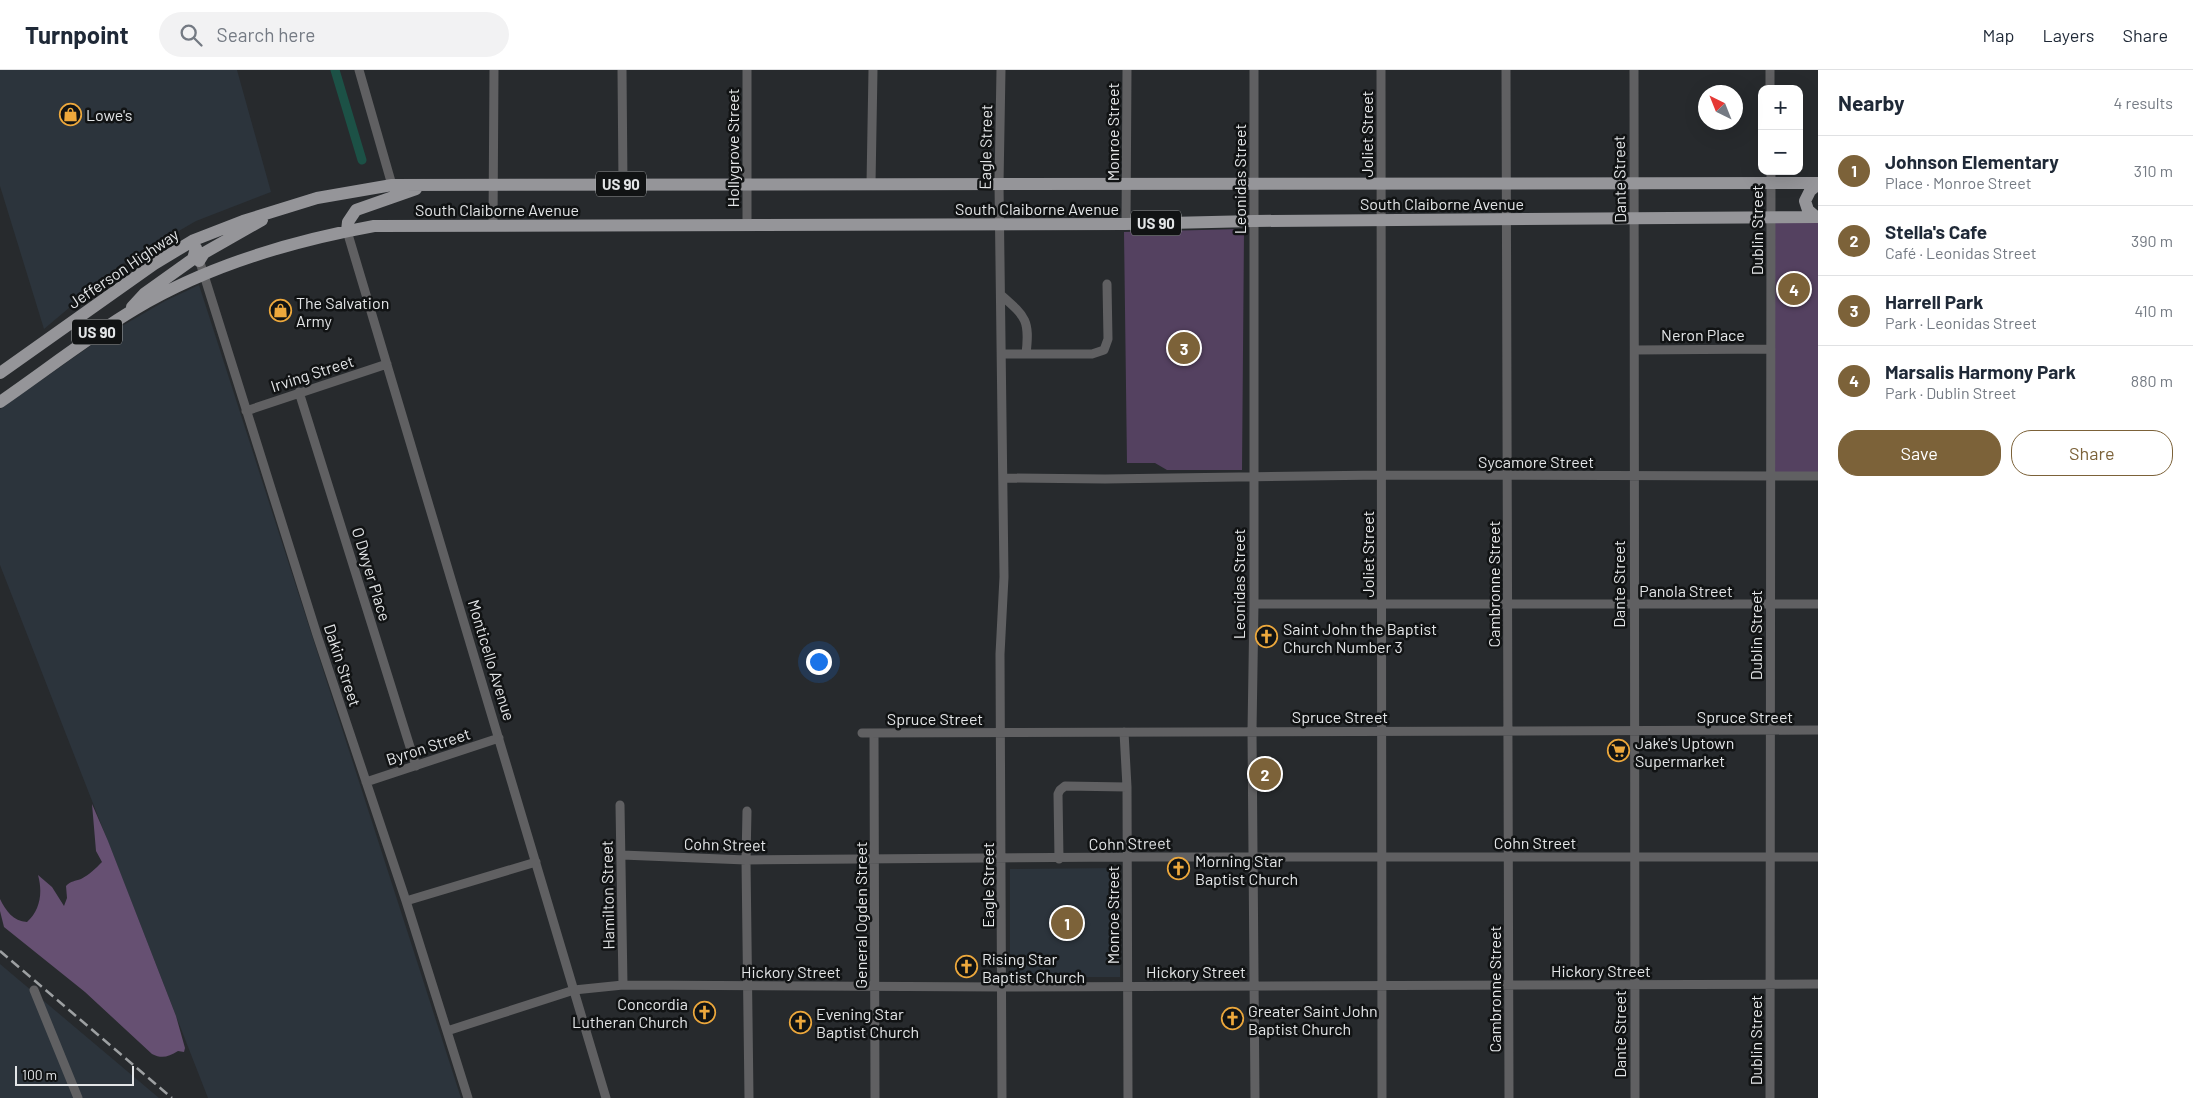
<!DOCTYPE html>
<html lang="en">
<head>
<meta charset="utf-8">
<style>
	:root { --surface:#fff; --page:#f2f2f3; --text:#1f2937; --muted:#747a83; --line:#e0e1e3; --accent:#7c6239 }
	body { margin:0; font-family:Barlow,sans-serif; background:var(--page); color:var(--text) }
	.controls { position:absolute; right:15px; top:15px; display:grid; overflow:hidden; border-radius:10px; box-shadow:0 5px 20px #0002 }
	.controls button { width:45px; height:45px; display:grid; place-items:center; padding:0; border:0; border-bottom:1px solid var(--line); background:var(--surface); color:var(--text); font:25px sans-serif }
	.compass { position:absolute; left:1698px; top:15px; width:45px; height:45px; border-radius:50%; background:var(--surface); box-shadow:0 5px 20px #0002; rotate:317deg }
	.scale { position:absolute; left:15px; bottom:12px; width:119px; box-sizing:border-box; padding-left:5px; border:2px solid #e3e5e7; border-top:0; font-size:14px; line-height:18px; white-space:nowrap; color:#e3e5e7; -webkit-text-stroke:4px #111314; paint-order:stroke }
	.you { position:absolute; left:818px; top:591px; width:18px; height:18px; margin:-12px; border:4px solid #fff; border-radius:50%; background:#1a73e8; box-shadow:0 0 0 8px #1a73e833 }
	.badge { display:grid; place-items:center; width:32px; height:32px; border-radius:50%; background:var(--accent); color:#fff; font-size:16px; font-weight:700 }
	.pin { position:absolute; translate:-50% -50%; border:2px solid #fff; box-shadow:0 1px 5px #0006 }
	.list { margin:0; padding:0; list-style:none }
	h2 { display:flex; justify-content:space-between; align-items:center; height:65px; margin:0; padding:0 20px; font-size:21px }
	h2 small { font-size:16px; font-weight:400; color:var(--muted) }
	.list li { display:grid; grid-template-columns:32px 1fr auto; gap:15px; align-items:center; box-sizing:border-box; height:70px; padding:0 20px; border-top:1px solid var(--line) }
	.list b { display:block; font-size:19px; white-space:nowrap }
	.list p { margin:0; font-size:16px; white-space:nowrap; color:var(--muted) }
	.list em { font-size:16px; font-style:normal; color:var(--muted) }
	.actions { display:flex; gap:10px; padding:15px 20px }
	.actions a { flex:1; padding:11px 0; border:1px solid var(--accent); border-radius:20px; text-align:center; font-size:18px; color:var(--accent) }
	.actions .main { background:var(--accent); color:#fff }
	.icon { flex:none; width:28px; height:28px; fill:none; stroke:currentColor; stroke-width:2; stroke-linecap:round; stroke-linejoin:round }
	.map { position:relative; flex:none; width:1818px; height:1028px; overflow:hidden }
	header { display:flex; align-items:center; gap:30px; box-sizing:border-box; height:70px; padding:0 25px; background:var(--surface); border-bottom:1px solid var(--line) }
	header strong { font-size:24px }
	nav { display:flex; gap:28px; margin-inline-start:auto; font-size:18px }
	.search { width:350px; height:45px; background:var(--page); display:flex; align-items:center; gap:12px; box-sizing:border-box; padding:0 18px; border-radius:28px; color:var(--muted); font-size:19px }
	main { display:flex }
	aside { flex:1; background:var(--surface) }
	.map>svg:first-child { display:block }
	.built { fill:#2c343c }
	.green { fill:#544160 }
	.forest { fill:#665072 }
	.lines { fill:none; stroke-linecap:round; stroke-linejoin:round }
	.canal { stroke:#1c5146; stroke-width:9 }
	.minor { stroke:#606062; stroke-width:9 }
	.primary { stroke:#959599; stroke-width:12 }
	.rail { stroke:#9da0a2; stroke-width:2.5; stroke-dasharray:10 5; stroke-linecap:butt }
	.labels { text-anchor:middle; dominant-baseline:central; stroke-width:5; stroke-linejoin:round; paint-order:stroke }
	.shield { fill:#111314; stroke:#a4a6a8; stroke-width:1 }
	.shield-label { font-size:15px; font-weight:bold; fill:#e3e5e7 }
	.poi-label { font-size:16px; fill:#e3e5e7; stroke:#111314; text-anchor:start }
	.street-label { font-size:16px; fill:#e3e5e7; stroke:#111314 }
</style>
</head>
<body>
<header>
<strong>Turnpoint</strong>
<div class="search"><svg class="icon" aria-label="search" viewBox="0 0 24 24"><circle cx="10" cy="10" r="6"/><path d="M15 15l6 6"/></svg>Search here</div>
<nav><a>Map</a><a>Layers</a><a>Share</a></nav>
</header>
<main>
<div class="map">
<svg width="1818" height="1028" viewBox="0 0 1818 1028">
	<rect width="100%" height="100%" fill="#272a2d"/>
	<path class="built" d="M0 0H237L271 122 196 151 120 195 44 259 0 116Z
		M199 215 461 1028H208L0 495V339L103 267 165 231Z
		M1120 798V907H1010V799Z
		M0 894 159 1028H0Z"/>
	<path class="green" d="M1771 147H1818V406H1770Z
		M1240 159 1244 162 1242 400H1167L1155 393H1127L1124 162Z"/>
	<path class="forest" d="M92 734 108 771 176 946 185 978 184 982 178 981C168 987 162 989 152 984L85 922 4 857 0 841V829C6 841 13 851 27 852 40 840 43 823 38 805L52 817 64 836 67 828 66 816C71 811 75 811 81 809 89 805 96 798 102 792L96 781Z"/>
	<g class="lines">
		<path class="canal" d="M335 0 362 90"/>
		<path class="minor" d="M359 0 392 115
			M622 0 623 114
			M747 0V155
			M1001 0 999 114 1004 507 1000 584 1002 1028
			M1254 0V534L1252 661 1255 1028
			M1381 0 1382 1028
			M1506 0 1509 1028
			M1634 0 1635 1028
			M1770 0V19
			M871 114 873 0
			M1126 154 1127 0
			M493 155 494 0
			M347 161 606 1028
			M198 186 317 565 406 831 468 1028
			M1001 225C1026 247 1030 250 1026 284
			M1635 280 1771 279
			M1002 284H1092L1104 280 1108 269 1107 214
			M299 322 416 696
			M246 341 387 294
			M1004 408 1105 409 1382 405 1818 406
			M1254 534H1818
			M1124 662 1127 717 1128 1028
			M862 663 1818 660
			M874 663 875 1028
			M366 712 499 668
			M620 735 623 915
			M747 741 746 790 749 1028
			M622 785 746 790 1127 787H1818
			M1059 789 1058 724 1060 720 1065 716 1127 717
			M406 831 536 792
			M34 920 78 1028
			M447 961 574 920 623 915 1002 917 1818 914
			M1770 1028 1771 101"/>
		<path class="primary" d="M1816 147 1808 140 1805 131 1810 121 1818 114
			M347 161 348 152 356 140 416 119
			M199 191 204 183 262 150
			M132 237 144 224 193 189 196 178
			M0 303 154 194 194 170 243 151 317 128 392 115 1818 113
			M0 332C45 301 88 267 135 239 207 196 291 171 374 156L1126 154 1254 151 1818 147"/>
		<path class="rail" d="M0 881 172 1028"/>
	</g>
	<defs>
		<symbol id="shop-ring" viewBox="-11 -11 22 22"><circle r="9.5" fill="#111314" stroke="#eda83c" stroke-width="1.5"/><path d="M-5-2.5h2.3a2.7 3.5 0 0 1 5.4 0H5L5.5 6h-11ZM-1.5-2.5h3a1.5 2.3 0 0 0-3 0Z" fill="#eda83c"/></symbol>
		<symbol id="church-ring" viewBox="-11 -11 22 22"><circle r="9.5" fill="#111314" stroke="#eda83c" stroke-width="1.5"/><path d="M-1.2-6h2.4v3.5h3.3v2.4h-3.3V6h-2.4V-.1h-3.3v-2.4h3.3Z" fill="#eda83c"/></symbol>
		<symbol id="supermarket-ring" viewBox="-11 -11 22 22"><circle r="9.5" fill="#111314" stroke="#eda83c" stroke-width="1.5"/><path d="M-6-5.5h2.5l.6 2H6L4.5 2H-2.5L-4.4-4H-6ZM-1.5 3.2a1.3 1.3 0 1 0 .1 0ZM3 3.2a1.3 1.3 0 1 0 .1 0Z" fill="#eda83c"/></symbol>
	</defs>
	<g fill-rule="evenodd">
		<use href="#shop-ring" x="58" y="32" width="25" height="25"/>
		<use href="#shop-ring" x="268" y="228" width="25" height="25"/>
		<use href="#church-ring" x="1254" y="554" width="25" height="25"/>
		<use href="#supermarket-ring" x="1606" y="668" width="25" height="25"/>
		<use href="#church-ring" x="1166" y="786" width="25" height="25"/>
		<use href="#church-ring" x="954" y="884" width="25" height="25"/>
		<use href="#church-ring" x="692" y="930" width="25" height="25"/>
		<use href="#church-ring" x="1220" y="936" width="25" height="25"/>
		<use href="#church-ring" x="788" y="940" width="25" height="25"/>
	</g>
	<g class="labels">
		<g class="shield">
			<rect x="596" y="101.5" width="50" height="25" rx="4"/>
			<rect x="1131" y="140.5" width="50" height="25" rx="4"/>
			<rect x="72" y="249.5" width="50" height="25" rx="4"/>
		</g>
		<g class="shield-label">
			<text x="621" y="114">US 90</text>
			<text x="1156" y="153">US 90</text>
			<text x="97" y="262">US 90</text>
		</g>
		<g class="poi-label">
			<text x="86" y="44">Lowe's</text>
			<text x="296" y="232">The Salvation<tspan x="296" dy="18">Army</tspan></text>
			<text x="1283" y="558">Saint John the Baptist<tspan x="1283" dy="18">Church Number 3</tspan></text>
			<text x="1635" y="672">Jake's Uptown<tspan x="1635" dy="18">Supermarket</tspan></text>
			<text x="1195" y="790">Morning Star<tspan x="1195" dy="18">Baptist Church</tspan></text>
			<text x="982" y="888">Rising Star<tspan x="982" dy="18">Baptist Church</tspan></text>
			<text x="688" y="933" text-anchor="end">Concordia<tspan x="688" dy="18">Lutheran Church</tspan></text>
			<text x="1248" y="940">Greater Saint John<tspan x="1248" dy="18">Baptist Church</tspan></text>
			<text x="816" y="943">Evening Star<tspan x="816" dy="18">Baptist Church</tspan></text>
		</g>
		<g class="street-label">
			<text transform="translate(1112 62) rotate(-90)">Monroe Street</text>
			<text transform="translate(1366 64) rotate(-90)">Joliet Street</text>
			<text transform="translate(985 77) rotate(-89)">Eagle Street</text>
			<text transform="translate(732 78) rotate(-90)">Hollygrove Street</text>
			<text transform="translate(1239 109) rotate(-90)">Leonidas Street</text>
			<text transform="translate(1619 109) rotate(-91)">Dante Street</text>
			<text x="1442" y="133">South Claiborne Avenue</text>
			<text x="1037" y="138">South Claiborne Avenue</text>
			<text x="497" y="139">South Claiborne Avenue</text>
			<text transform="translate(1756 160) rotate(-90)">Dublin Street</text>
			<text transform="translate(123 198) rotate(-34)">Jefferson Highway</text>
			<text x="1703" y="264">Neron Place</text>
			<text transform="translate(312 303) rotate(-18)">Irving Street</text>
			<text x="1536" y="391">Sycamore Street</text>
			<text transform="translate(1367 484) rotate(-90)">Joliet Street</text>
			<text transform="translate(372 504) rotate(73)">O Dwyer Place</text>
			<text transform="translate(1238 514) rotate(-90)">Leonidas Street</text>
			<text transform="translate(1493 514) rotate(-90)">Cambronne Street</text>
			<text transform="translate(1618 514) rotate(-90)">Dante Street</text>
			<text x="1686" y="520">Panola Street</text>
			<text transform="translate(1755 565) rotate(-90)">Dublin Street</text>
			<text transform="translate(492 590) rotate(73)">Monticello Avenue</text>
			<text transform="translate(343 595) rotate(72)">Dakin Street</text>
			<text x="1340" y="646">Spruce Street</text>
			<text x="1745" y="646">Spruce Street</text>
			<text x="935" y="648">Spruce Street</text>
			<text transform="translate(428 676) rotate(-18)">Byron Street</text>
			<text x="1535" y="772">Cohn Street</text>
			<text transform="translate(1130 773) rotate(-1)">Cohn Street</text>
			<text transform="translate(725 774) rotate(1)">Cohn Street</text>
			<text transform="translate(987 815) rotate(-90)">Eagle Street</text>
			<text transform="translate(607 825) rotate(-91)">Hamilton Street</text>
			<text transform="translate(860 845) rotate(-90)">General Ogden Street</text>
			<text transform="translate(1112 845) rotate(-90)">Monroe Street</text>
			<text x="1601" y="900">Hickory Street</text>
			<text x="791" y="901">Hickory Street</text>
			<text x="1196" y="901">Hickory Street</text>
			<text transform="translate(1494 919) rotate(-90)">Cambronne Street</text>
			<text transform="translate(1619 964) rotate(-90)">Dante Street</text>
			<text transform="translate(1755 970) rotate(-90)">Dublin Street</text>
		</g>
	</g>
</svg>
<div class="controls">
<button>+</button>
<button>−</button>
</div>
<svg class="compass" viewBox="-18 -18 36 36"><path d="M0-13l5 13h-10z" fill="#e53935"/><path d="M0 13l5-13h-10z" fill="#747a83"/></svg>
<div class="scale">100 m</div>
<div class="you"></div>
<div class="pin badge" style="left:1067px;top:853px">1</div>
<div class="pin badge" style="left:1265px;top:704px">2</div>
<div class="pin badge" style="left:1184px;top:278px">3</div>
<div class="pin badge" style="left:1794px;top:219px">4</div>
</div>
<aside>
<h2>Nearby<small>4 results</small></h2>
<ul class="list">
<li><span class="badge">1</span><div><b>Johnson Elementary</b><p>Place · Monroe Street</p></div><em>310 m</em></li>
<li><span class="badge">2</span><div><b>Stella's Cafe</b><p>Café · Leonidas Street</p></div><em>390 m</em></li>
<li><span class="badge">3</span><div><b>Harrell Park</b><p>Park · Leonidas Street</p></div><em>410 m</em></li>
<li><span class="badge">4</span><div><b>Marsalis Harmony Park</b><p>Park · Dublin Street</p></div><em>880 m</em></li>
</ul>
<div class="actions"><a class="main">Save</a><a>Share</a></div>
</aside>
</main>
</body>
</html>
